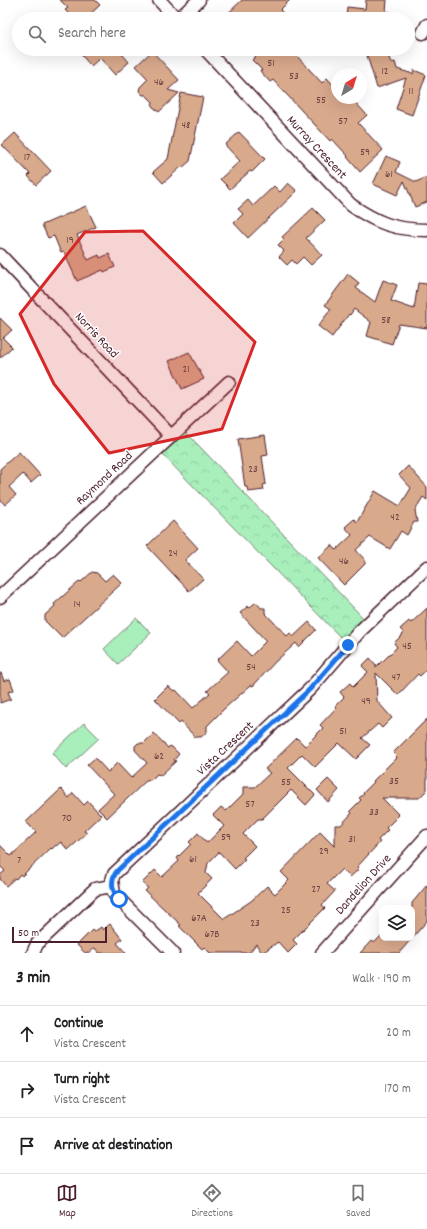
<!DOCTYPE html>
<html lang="en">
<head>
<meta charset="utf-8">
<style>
	:root { --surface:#fff; --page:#f6f6f6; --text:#202124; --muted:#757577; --line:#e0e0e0; --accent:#4a1f2b }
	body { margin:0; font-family:Dekko,sans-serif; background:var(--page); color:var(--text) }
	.controls { position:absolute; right:12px; bottom:12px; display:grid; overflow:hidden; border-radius:8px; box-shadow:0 4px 16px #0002 }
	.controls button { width:36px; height:36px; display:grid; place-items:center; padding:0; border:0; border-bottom:1px solid var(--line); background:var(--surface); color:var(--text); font:20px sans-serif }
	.compass { position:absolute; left:331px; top:68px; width:36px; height:36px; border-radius:50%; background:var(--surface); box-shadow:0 4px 16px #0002; rotate:38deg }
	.scale { position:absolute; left:12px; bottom:10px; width:95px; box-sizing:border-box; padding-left:4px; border:2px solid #4a1f2b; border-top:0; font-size:11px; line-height:14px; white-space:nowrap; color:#4a1f2b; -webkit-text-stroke:3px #fff; paint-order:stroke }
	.stop { position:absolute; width:12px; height:12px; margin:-9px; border:3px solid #1a73e8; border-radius:50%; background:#fff }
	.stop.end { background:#1a73e8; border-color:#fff; box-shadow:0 1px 4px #0008 }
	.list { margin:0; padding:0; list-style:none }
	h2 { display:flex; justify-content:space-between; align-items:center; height:52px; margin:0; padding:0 16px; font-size:17px }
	h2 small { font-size:13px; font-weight:400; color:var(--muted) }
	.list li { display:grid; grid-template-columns:26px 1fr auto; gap:12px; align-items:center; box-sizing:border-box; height:56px; padding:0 16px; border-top:1px solid var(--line) }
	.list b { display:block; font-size:15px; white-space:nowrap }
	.list p { margin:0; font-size:13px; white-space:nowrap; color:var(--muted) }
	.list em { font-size:13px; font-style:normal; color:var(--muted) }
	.icon { flex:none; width:22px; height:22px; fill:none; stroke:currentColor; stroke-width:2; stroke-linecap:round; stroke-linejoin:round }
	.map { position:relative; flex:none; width:427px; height:953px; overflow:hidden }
	.search { position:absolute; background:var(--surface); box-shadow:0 4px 16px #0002; left:12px; right:12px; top:12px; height:44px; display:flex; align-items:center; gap:10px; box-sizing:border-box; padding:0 14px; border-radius:22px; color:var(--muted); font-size:15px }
	.sheet { height:220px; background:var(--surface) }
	nav { display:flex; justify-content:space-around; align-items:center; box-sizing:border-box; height:56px; border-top:1px solid var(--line); background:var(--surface); font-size:11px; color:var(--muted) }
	nav a { display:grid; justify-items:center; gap:2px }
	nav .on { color:var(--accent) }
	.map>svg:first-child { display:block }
	.forest { fill:url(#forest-crowns); stroke:#798774 }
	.pitch { fill:#a8efbc; stroke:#798774 }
	.building { fill:#d9a98c; stroke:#4a1f2b }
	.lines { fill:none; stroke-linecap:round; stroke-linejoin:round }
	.minor-casing { stroke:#4a1f2b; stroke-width:15 }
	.minor { stroke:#fff; stroke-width:12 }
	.route { stroke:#1a73e8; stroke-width:5 }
	.marked { fill:#d62828; fill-opacity:0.2; stroke:#d62828; stroke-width:3; stroke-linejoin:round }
	.labels { text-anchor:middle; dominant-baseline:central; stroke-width:3; stroke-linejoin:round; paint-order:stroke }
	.number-label { font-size:11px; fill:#6e4243 }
	.street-label { font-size:13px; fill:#4a1f2b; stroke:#fff }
</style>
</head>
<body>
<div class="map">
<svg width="427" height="953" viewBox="0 0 427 953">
	<defs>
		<pattern id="forest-crowns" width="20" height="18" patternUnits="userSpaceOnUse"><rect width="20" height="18" fill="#a8efbc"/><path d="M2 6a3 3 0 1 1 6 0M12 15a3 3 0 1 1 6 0" fill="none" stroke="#92cca2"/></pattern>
	</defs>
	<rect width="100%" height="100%" fill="#fff"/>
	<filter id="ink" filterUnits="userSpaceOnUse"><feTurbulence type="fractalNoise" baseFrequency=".025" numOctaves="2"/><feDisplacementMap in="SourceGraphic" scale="8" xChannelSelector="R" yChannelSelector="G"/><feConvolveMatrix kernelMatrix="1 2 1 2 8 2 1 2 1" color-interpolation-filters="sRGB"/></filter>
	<g filter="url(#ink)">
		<path class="forest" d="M181 427 368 623 348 645 157 449Z"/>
		<path class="pitch" d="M136 618 151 633 118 664 104 649Z
			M84 723 99 738 66 769 52 753Z"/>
		<path class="building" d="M60 0H95L100 5 85 19H74L65 10 68 8Z
			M242 0H290L280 10 284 14 279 19H222Z
			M366 0H387L386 12H391L390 19H346L347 7 365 9Z
			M76 49H118L129 62 115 75 100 58 91 66Z
			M263 49H302L296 55 322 83 327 78 337 89V98H351L367 115 358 123 383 150 360 172 347 157 348 156 332 139 330 141 273 80 270 82 260 71 262 70 252 60Z
			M365 49H386L391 63 395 62 397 69 413 74 414 70 426 75 412 115 396 109 406 78 377 88Z
			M152 51 179 80 168 90 179 93 159 112 152 106 153 102 146 95H143L139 91 140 87 148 79 136 66Z
			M181 93 203 97 190 161 182 168 181 167 163 183 153 172 168 159Z
			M239 132 265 159 252 172 250 171 230 189 220 179 240 161 225 145Z
			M15 133 51 171 36 185 28 176 30 174 2 145Z
			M386 156 400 162 396 172 416 182 427 177V202L415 207 404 181 397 195 373 184Z
			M288 183 297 191 248 238 234 223 243 214 238 209 248 200 253 206 274 186 280 192Z
			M86 206 96 227 77 235 88 260 99 255 100 258 109 254 115 267 104 272 103 270 77 281 64 252 61 253 54 236 48 238 42 225Z
			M313 208 325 220 306 238 322 255 311 265 303 257 296 264 292 260 287 265 279 257 284 251 278 245 284 239 282 237Z
			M348 274 359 283 356 288 375 302 383 280 397 285 391 301 414 309 418 283 427 284V328L399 324 392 344 367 336 371 322 354 309 350 315 349 314 332 337 318 326 331 309 325 305Z
			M0 318 12 330 3 338 12 347 0 358Z
			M189 352 204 379 182 389 169 361Z
			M265 435 268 455 262 456 266 484 263 485 264 490 248 492 247 487H245L238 439Z
			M19 452 40 475 31 483 23 474 9 487 16 495 5 505 0 499V469Z
			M408 466 427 487V500L423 497 415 510 417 522H414L407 535 401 531 390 549 370 537 356 550 365 560V564L344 585 318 558 332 545 336 550 352 535 345 527 354 519 357 522 375 491 400 506 411 488 399 475Z
			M173 521 198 548 185 560 203 579 189 591 147 546Z
			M92 572 97 573 105 581 113 574 122 583 62 638 45 621V615L55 606 54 604 80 581 81 582Z
			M256 602 261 608H265V613L287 636 290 633 293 637 309 622 316 630 299 647 296 643 275 662 253 686 251 685 225 708 207 726V732L201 737H195L181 722 179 724 155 699 168 686 174 691 176 690 193 708 210 693 207 691 228 672 217 660 237 641 251 656 266 641 240 613 248 606 249 608Z
			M427 608V669L420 676 418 674 398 695 376 673 377 701 392 718 382 728 378 724 362 738 370 745 356 759 339 743 315 767 302 754 288 768 315 795 306 805 291 790 262 819H258L243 834 255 846 243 858 245 859 235 869 219 852 208 863 206 873 212 879 198 893 224 919 251 901 267 886 275 894 289 880 281 872 320 832 335 847V825H341L352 813 350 811 361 800 359 798 364 794 363 793 374 782 373 781 397 757 393 753 427 719V790L419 798H382L399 815 386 828 388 830 378 840 380 842 357 867 359 869 350 877 342 869 327 884 335 891 322 905 325 908 293 940 297 944 288 953 278 942 262 953 256 944 249 953H210L204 947 202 949 179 926 181 925 145 891 148 888 142 883 155 870 162 877 179 861 177 858 191 844 189 842 198 833 207 843 224 826 213 815 221 807 226 811 243 794V787H255L270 773 265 769 297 738 305 746 323 728 320 725 337 707 335 706 344 697 340 692 350 683 353 687 368 672 362 666 370 658 376 665V664V667L382 661V662L397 647 394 643 404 633 400 629 409 621 411 623Z
			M0 673H1L4 681 10 679 14 690 8 692 11 699 0 703Z
			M154 733 168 748 170 746 172 747 179 754 174 760 176 761 161 775 157 774 150 781 148 779 107 818 98 809 114 794 87 765 95 758 108 772 117 763 131 778 147 763 135 750V746L138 743H144Z
			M328 779 339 790 328 802 317 790Z
			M61 789 69 798 73 793 84 805 88 801 101 815 84 831 87 833 68 850 61 842 56 846V845L52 849 51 848 28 870 22 876 20 874 16 879 15 878 6 886 0 879V875L5 871 0 866V845L11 856 36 832 26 822Z
			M427 885V921L399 953H360L371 941 374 943 382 935V938H412V903Z
			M110 924 122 939 117 943 126 953H99L95 948 89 953H85L77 945 92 930 94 932 101 927 103 930Z"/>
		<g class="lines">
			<defs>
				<path id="minor" d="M159 0 177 19
					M178 19 199 0
					M423 33 427 25
					M205 49 351 205C377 223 395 230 427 230
					M0 255 171 436
					M0 597 229 382
					M33 953 37 944 95 889 112 886
					M173 953 114 894 112 880 114 874 310 689 359 632 427 567
					M322 953 427 836"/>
			</defs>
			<use href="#minor" class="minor-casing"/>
			<use href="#minor" class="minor"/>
		</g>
	</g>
	<g class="lines" filter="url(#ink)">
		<path class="route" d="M119 899C111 890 110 879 118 870L310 689 348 645"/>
	</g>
	<path class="marked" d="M143 231 255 342 222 429 109 453 54 384 20 314 85 232Z"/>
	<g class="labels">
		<g class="number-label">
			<text x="271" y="64">51</text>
			<text x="385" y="72">12</text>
			<text x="294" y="77">53</text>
			<text x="159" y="83">46</text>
			<text x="411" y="92">11</text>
			<text x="321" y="101">55</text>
			<text x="343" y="122">57</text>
			<text x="186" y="126">48</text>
			<text x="365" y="153">59</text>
			<text x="27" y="158">17</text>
			<text x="389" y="175">61</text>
			<text x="70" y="241">19</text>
			<text x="386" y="321">58</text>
			<text x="186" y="370">21</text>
			<text x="253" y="470">23</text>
			<text x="395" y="518">42</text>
			<text x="173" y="554">24</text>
			<text x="344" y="562">46</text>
			<text x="77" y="605">14</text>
			<text x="407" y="647">45</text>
			<text x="251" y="668">54</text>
			<text x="396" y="678">47</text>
			<text x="366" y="702">49</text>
			<text x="343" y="732">51</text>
			<text x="159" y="757">62</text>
			<text x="394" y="782">35</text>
			<text x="286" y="783">55</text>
			<text x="250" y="805">57</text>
			<text x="374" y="813">33</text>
			<text x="67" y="819">70</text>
			<text x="226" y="838">59</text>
			<text x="352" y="840">31</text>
			<text x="324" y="852">29</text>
			<text x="193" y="860">61</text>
			<text x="19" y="861">7</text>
			<text x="316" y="890">27</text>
			<text x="286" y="911">25</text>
			<text x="199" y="919">67A</text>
			<text x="255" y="924">23</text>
			<text x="212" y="935">67B</text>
		</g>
		<g class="street-label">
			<text transform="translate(316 148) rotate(47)">Murray Crescent</text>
			<text transform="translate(96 336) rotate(47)">Norris Road</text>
			<text transform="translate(105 479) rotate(-43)">Raymond Road</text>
			<text transform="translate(226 749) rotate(-43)">Vista Crescent</text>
			<text transform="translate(364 885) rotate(-48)">Dandelion Drive</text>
		</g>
	</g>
</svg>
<div class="controls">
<button><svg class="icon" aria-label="layers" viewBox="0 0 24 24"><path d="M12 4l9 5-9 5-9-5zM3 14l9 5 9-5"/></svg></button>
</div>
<svg class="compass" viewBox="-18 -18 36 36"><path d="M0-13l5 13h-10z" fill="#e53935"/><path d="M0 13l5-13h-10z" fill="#757577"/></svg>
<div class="scale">50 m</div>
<div class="stop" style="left:119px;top:899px"></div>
<div class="stop end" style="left:348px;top:645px"></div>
<div class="search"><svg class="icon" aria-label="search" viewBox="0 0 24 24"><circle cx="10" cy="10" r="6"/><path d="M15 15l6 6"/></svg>Search here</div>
</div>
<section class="sheet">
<h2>3 min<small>Walk · 190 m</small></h2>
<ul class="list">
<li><svg class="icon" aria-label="ahead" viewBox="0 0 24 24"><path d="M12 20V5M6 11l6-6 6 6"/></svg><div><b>Continue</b><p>Vista Crescent</p></div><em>20 m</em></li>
<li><svg class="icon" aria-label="right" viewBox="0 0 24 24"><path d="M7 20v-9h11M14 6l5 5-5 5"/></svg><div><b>Turn right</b><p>Vista Crescent</p></div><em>170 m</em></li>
<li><svg class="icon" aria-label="arrive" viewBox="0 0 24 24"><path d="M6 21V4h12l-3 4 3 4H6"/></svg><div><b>Arrive at destination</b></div></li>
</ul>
</section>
<nav>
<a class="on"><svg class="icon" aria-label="map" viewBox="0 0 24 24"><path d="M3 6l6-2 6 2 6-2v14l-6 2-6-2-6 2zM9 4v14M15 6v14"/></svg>Map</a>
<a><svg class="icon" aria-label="directions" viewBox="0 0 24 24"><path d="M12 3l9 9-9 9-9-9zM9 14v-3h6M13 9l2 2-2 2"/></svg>Directions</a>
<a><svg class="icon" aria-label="saved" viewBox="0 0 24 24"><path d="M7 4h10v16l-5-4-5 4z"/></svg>Saved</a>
</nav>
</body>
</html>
